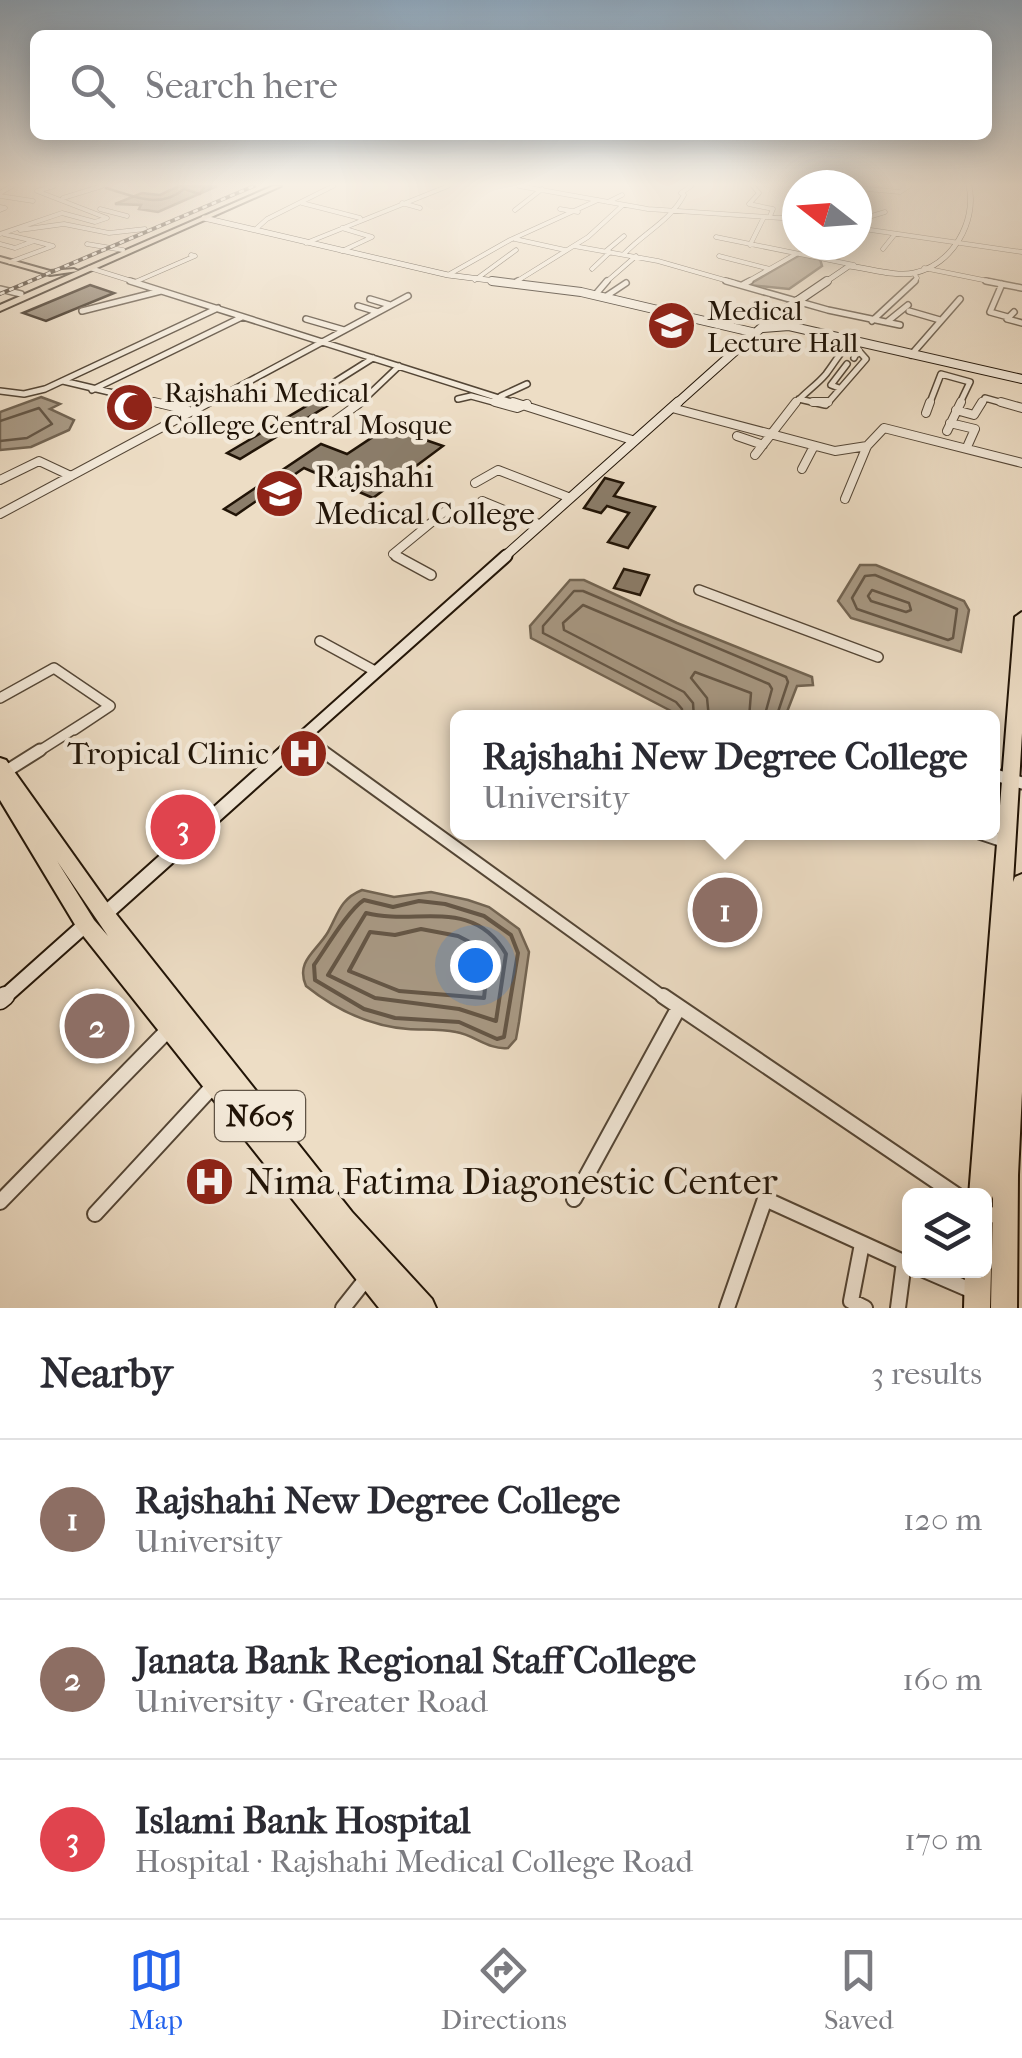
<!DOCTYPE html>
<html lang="en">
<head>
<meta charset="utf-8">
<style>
	:root { --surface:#fff; --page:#f2f2f3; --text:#2b2b33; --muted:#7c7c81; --line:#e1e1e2; --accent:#2563eb }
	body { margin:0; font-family:"IM FELL French Canon",serif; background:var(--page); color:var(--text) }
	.controls { position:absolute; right:30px; bottom:30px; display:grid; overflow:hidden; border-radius:15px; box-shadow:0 5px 25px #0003 }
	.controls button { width:90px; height:90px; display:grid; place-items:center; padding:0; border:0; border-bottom:2px solid var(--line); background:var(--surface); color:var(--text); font:50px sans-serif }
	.compass { position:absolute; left:782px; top:170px; width:90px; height:90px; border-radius:50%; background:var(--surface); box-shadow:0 5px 25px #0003; rotate:287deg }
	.you { position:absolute; left:475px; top:965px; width:35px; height:35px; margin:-25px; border:8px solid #fff; border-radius:50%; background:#1a73e8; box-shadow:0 0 0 15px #1a73e833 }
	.badge { display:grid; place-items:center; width:65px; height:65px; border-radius:50%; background:var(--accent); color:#fff; font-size:32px; font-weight:700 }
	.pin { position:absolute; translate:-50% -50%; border:5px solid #fff; box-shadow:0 2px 10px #0006 }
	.popup { position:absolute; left:450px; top:710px; width:550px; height:130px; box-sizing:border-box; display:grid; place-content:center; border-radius:15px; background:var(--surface); filter:drop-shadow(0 2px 8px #0005); font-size:32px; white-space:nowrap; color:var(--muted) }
	.popup b { font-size:38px; color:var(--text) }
	.popup::after { content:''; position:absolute; left:50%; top:100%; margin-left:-20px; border:20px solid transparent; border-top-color:var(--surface) }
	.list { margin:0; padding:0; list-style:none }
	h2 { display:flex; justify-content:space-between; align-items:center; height:130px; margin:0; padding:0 40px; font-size:42px }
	h2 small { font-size:32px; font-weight:400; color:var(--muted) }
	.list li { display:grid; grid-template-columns:65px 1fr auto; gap:30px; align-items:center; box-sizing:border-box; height:160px; padding:0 40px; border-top:2px solid var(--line) }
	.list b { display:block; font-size:38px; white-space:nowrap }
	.list p { margin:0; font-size:32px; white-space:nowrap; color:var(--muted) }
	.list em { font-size:32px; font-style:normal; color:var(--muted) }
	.icon { flex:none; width:55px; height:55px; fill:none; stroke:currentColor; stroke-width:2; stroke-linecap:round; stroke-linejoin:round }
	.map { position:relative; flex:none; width:1022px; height:1308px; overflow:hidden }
	.search { position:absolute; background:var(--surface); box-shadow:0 5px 25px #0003; left:30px; right:30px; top:30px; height:110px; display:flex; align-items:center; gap:25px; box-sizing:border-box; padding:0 35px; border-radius:15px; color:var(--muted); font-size:38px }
	.sheet { height:610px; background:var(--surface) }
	nav { display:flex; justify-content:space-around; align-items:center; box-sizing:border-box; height:140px; border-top:2px solid var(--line); background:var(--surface); font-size:28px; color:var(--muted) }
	nav a { display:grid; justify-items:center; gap:5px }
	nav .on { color:var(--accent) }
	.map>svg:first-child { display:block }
	.water { fill:#a89984; stroke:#726452; stroke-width:2.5 }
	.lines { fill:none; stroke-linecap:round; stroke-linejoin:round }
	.shore-far1 { stroke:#645646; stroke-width:2.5 }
	.shore { stroke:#645646; stroke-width:4 }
	.building { fill:#8b7d6a; stroke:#211407; stroke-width:2.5 }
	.street-far5-casing { stroke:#544636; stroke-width:5 }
	.street-far4-casing { stroke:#544636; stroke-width:8 }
	.street-far3-casing { stroke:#544636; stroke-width:10 }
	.street-far2-casing { stroke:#544636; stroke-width:12 }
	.street-far1-casing { stroke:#544636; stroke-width:15 }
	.street-casing { stroke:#544636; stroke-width:18 }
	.secondary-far5-casing { stroke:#211407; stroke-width:6 }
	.secondary-far4-casing { stroke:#211407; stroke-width:10 }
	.secondary-far3-casing { stroke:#211407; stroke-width:11 }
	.secondary-far2-casing { stroke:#211407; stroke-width:15 }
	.secondary-far1-casing { stroke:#211407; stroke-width:18 }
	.secondary-casing { stroke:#211407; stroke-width:21 }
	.primary-casing { stroke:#211407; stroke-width:4 }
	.highway-casing { stroke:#211407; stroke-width:4 }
	.street-far5 { stroke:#f3e9d9; stroke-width:4 }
	.street-far4 { stroke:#f3e9d9; stroke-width:5 }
	.street-far3 { stroke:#f3e9d9; stroke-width:8 }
	.street-far2 { stroke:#f3e9d9; stroke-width:9 }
	.street-far1 { stroke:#f3e9d9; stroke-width:11 }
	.street { stroke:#f3e9d9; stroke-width:14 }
	.secondary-far5 { stroke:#f3e9d9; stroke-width:5 }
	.secondary-far4 { stroke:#f3e9d9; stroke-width:8 }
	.secondary-far3 { stroke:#f3e9d9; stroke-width:9 }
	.secondary-far2 { stroke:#f3e9d9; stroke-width:11 }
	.secondary-far1 { stroke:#f3e9d9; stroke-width:14 }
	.secondary { stroke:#f3e9d9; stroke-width:18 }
	.primary { fill:#edddc5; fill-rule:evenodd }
	.highway { fill:#edddc5; fill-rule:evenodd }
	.rail-casing { stroke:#211407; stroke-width:4 }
	.rail { stroke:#f3e9d9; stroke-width:2.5; stroke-dasharray:5; stroke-linecap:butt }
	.labels { text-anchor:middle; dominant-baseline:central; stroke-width:9; stroke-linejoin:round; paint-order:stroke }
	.far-poi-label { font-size:28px; fill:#211407; stroke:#f3e9d9; text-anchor:start }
	.shield { fill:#f3e9d9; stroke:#605446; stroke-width:2.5 }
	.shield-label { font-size:30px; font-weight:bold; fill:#211407 }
	.poi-label { font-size:32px; fill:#211407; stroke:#f3e9d9; text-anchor:start }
	.near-poi-label { font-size:38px; fill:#211407; stroke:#f3e9d9; text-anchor:start }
</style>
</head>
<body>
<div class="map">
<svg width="1022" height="1308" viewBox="0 0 1022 1308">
	<rect width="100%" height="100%" fill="#edddc5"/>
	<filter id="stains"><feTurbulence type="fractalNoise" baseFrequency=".002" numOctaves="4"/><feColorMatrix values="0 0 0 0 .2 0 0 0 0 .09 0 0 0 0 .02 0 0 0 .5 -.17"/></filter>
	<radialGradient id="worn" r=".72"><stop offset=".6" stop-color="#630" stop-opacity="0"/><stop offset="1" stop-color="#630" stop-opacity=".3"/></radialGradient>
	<path class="water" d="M179 186H217L158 212 139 209 141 205 115 204 142 193 160 195Z
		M800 255 820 259 822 266 789 289 748 285Z
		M41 397 60 404 50 409 74 420 69 430 31 447 0 450V412Z
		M860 565H876L964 601 969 610 961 652 851 618 838 601Z
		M570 580H584L677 623 812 677 813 685 797 686 785 717H668L673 712 531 638 530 626Z
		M362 890 394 897 431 892 468 900 489 907 519 929 529 952 519 1022 516 1039 508 1048C488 1050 475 1035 456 1032 440 1029 423 1030 408 1029 369 1026 336 1010 306 986 295 961 317 951 328 932 338 914 340 899 362 890Z"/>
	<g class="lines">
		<path class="shore-far1" d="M106 188C134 196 159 210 184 189L200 194 205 186
			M0 421 39 408 52 424 27 438 0 441
			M875 575 957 609 953 638 948 640 857 609 852 598 865 576Z
			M872 590 909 603 911 610 906 612 871 601 868 596Z
			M681 718 682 709 676 702 543 633V626L574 591H583L786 677 788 682 776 718
			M694 718 693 703 684 692 564 630 563 623 583 605 769 684 772 689 764 718
			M709 718 707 698 691 678 695 672 751 693 749 718"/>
		<path class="shore" d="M364 900 393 907 419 901 445 904 484 916 511 935 518 953 504 1037 497 1039 459 1022 395 1018 364 1009 315 980 314 965C326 948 349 909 364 900Z
			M366 913C416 926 473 896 506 954L496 1021 459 1009 375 998 328 975Z
			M421 929 458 936 489 952 484 998 399 991 349 971 370 932 395 935Z"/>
	</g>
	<path class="building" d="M90 285 114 293 46 321 23 313Z
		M325 395 337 400 240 459 227 453Z
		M388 427 443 446 373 498 304 468 236 515 224 509 321 444 347 454Z
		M605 478 623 483 614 496 655 507 628 548 608 542 629 513 607 506 601 513 584 508Z
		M624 569 649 575 640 595 614 588Z"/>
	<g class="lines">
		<defs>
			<path id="street-far5" d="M519 186 648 209 797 219
				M753 186 759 193 749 204 773 209 770 216
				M857 188 900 192 909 186
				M0 193 12 186
				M0 196 33 201
				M63 198 102 186
				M608 202 622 195
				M302 203 360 218
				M402 203 420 208
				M0 207 5 208 0 210
				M100 209 127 216
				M560 209 578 212
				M515 210 542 189
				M786 218 797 205
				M257 228 267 219 333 186
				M342 228 372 237 342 251
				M857 228 1022 252
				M858 229 865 218 885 212
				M20 230 64 224 109 233 145 229
				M0 234 62 213 95 222 107 218 37 191 54 186
				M716 237 854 265
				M515 239 565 250
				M306 243 448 186
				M0 244 15 248 34 241 4 234
				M87 244 123 250
				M750 245 764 217
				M574 246 658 261 735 283
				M883 249 895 234
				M606 251 624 236
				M624 254C645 232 670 221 684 195L681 193 691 186
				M719 256 770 269
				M10 262 53 246 34 241
				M90 268 138 283
				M924 268 998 283
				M592 269 610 252
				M448 275 510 240 598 200
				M475 280 516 250
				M135 282 195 256 191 255
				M514 283 588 237 623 205
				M605 283 636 256
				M745 283 796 254
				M913 283 917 278 914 273"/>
			<path id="street-far4" d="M130 281 521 405
				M726 281 828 310 900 325
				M986 281 1022 288
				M513 284 518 281
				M1002 284 990 312 1008 317
				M742 285 750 281
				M0 289 21 294
				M595 295 607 281
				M605 297 626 283
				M370 299 390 305
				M358 306 378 312
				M82 311 161 291
				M909 311 940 320
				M1014 312 1007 319 1022 323
				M306 319 344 330
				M872 321 915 281
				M887 322 908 305
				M911 355 960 299
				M63 381 164 405
				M839 388 831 385 847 364
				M92 390 242 317
				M322 390 373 358
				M0 391 24 394 45 389 218 308
				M501 396 527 384
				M458 399 471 396 504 405
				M799 399 825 405
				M205 405 408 296
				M358 405 399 366
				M794 405C804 393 817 385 826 374 836 361 840 351 854 341
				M826 405 866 359 858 350 854 358
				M929 405 941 374 970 382 959 405
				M981 405 985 398 1010 405"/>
			<path id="street-far3" d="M154 402 187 410
				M495 402 517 408 527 404
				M513 402 632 440
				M813 402H828
				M1001 402 1022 408
				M672 408 835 451 867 446
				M956 410 974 415 982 402
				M926 413 930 402
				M950 423 975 429 967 447
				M947 431 961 402
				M318 433 361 402
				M737 436 763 445
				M755 455 796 402
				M802 469 814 446
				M0 480 39 461 71 476
				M475 483 498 470 568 497
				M845 499 867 446 884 428 1022 463
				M482 501 539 524
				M0 514 209 402
				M401 558 393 554 449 508"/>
			<path id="street-far2" d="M396 556 431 575
				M699 590 878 657
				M320 641 375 671
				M0 698 54 668 110 706
				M305 739 324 753
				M36 753 110 706 74 730"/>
			<path id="street-far1" d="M321 750 666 999
				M5 772 40 750
				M992 774 1022 783
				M976 832 1006 842"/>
			<path id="street" d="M663 996 958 1196
				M574 1199 679 1007
				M0 1202 170 1028
				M984 1212 1002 1218
				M95 1214 214 1085
				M862 1244 851 1301 865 1308
				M924 1270 975 1292
				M343 1308 366 1279
				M727 1308 765 1199 910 1265
				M898 1308 904 1262"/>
			<path id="secondary-far5" d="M204 218 448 275 512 283
				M824 283 849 266C868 268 896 277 914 273 952 265 977 222 969 186"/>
			<path id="secondary-far4" d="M492 281 581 292 756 333
				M763 328 789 326 1022 379
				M675 405 771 319 827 281"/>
			<path id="secondary-far3" d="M503 558 678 402"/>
			<path id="secondary-far2" d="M285 753 506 556"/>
			<path id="secondary-far1" d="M105 914 288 750
				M2 999 85 925"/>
			<path id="secondary" d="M0 1000 5 996"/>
			<path id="primary" d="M0 257 50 271 74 269 78 271 50 275 0 261Z"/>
			<path id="highway" d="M273 186H281L0 311V305Z
				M1022 612V733L1013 882 1015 877 1022 874V1092L1018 1175 1017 1308H991L993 1196 990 1205 984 1207V1196H969L1015 617Z
				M0 758 6 760 112 909 352 1212 432 1299 436 1308H379L77 928 0 800ZM57 861 108 936 94 920Z
				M984 1260 991 1270 990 1308H964L965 1270H984Z"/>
		</defs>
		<use href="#street-far5" class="street-far5-casing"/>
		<use href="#street-far4" class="street-far4-casing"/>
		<use href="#street-far3" class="street-far3-casing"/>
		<use href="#street-far2" class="street-far2-casing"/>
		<use href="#street-far1" class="street-far1-casing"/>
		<use href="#street" class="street-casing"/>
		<use href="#secondary-far5" class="secondary-far5-casing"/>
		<use href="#secondary-far4" class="secondary-far4-casing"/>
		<use href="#secondary-far3" class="secondary-far3-casing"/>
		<use href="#secondary-far2" class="secondary-far2-casing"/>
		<use href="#secondary-far1" class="secondary-far1-casing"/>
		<use href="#secondary" class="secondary-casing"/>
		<use href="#primary" class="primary-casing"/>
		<use href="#highway" class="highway-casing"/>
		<use href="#street-far5" class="street-far5"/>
		<use href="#street-far4" class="street-far4"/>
		<use href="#street-far3" class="street-far3"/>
		<use href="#street-far2" class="street-far2"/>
		<use href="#street-far1" class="street-far1"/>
		<use href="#street" class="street"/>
		<use href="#secondary-far5" class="secondary-far5"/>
		<use href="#secondary-far4" class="secondary-far4"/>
		<use href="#secondary-far3" class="secondary-far3"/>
		<use href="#secondary-far2" class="secondary-far2"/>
		<use href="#secondary-far1" class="secondary-far1"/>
		<use href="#secondary" class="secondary"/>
		<use href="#primary" class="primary"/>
		<use href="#highway" class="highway"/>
		<defs>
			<path id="rail" d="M0 294 254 186"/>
		</defs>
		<use href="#rail" class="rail-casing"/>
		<use href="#rail" class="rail"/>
	</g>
	<linearGradient id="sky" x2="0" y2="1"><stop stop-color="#8ea9c0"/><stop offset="0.5" stop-color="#f7f0e5"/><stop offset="1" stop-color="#f7f0e5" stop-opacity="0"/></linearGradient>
	<rect width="1022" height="369" fill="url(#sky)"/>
	<defs>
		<symbol id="university-disc" viewBox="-11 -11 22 22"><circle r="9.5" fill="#8f2418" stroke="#f3e9d9"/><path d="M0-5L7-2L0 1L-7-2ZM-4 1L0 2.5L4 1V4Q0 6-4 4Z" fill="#fff"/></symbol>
		<symbol id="mosque-disc" viewBox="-11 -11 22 22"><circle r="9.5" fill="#8f2418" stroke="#f3e9d9"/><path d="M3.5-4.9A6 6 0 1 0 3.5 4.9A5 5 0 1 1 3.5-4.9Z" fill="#fff"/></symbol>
		<symbol id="hospital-disc" viewBox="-11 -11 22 22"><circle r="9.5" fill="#8f2418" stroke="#f3e9d9"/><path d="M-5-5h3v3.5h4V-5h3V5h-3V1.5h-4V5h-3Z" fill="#fff"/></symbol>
	</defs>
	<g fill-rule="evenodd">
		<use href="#university-disc" x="644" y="298" width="55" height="55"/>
		<use href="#mosque-disc" x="102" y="380" width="55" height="55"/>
		<use href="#university-disc" x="252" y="466" width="55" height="55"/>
		<use href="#hospital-disc" x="276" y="726" width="55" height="55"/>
		<use href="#hospital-disc" x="182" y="1154" width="55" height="55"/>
	</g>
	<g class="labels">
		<g class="far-poi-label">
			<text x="707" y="310">Medical<tspan x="707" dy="32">Lecture Hall</tspan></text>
			<text x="164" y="392">Rajshahi Medical<tspan x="164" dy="32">College Central Mosque</tspan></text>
		</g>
		<rect class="shield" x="215" y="1091" width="90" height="50" rx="8"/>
		<g class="shield-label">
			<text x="260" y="1116">N605</text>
		</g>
		<g class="poi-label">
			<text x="315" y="476">Rajshahi<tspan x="315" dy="37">Medical College</tspan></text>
			<text x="269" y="753" text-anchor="end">Tropical Clinic</text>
		</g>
		<g class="near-poi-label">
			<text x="245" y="1181">Nima Fatima Diagonestic Center</text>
		</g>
	</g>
	<rect width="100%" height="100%" filter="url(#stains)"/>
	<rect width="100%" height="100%" fill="url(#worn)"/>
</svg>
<div class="controls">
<button><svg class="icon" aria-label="layers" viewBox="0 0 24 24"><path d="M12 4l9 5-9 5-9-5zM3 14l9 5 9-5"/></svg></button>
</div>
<svg class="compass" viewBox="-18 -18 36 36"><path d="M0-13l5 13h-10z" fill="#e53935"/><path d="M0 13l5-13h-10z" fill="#7c7c81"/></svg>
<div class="you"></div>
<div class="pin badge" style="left:725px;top:910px;background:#8d6e63">1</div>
<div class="popup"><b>Rajshahi New Degree College</b>University</div>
<div class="pin badge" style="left:97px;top:1026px;background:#8d6e63">2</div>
<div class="pin badge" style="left:183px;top:827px;background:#e0444e">3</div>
<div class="search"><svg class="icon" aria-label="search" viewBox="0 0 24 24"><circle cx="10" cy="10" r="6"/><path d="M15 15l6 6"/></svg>Search here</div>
</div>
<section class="sheet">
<h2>Nearby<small>3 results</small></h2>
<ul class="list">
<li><span class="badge" style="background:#8d6e63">1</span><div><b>Rajshahi New Degree College</b><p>University</p></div><em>120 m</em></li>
<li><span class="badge" style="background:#8d6e63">2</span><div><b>Janata Bank Regional Staff College</b><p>University · Greater Road</p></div><em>160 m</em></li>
<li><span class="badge" style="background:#e0444e">3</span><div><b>Islami Bank Hospital</b><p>Hospital · Rajshahi Medical College Road</p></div><em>170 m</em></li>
</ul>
</section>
<nav>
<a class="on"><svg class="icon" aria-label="map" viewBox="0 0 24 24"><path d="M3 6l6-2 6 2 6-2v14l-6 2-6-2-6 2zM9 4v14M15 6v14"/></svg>Map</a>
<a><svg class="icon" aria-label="directions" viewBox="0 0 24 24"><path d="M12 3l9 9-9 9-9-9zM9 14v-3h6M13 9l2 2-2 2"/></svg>Directions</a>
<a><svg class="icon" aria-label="saved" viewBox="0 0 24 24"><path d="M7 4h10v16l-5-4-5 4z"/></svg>Saved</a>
</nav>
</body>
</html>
